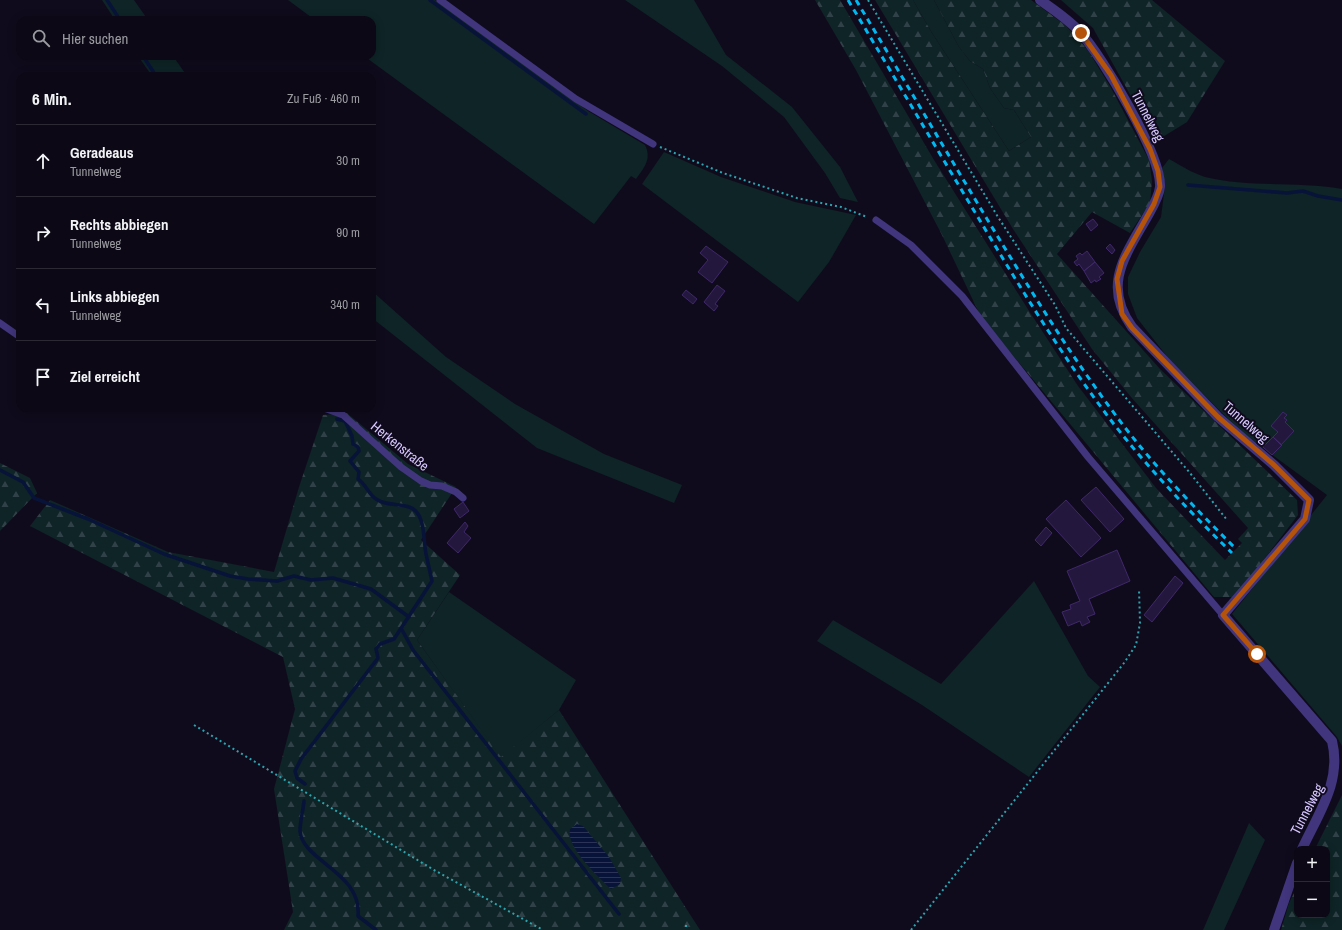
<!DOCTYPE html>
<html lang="de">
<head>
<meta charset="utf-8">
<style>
	:root { --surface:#0c0815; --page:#15111e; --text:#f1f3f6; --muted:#9a9aa0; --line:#2c2934 }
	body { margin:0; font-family:"Archivo Narrow",sans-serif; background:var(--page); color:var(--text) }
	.controls { position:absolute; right:12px; bottom:12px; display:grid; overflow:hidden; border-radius:8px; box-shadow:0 2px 10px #0003 }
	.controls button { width:36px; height:36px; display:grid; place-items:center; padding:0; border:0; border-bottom:1px solid var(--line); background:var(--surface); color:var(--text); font:20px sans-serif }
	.stop { position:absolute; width:12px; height:12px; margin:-9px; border:3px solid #b45309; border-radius:50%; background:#fff }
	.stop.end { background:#b45309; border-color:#fff; box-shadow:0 1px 4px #0008 }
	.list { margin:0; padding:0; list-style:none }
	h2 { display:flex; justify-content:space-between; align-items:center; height:52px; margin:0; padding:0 16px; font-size:17px }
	h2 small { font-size:13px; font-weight:400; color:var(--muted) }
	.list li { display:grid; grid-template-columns:26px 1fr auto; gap:12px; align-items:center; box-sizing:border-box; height:72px; padding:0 16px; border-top:1px solid var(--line) }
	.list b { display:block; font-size:15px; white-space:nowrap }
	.list p { margin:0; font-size:13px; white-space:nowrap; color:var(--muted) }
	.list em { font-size:13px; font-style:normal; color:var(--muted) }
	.icon { flex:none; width:22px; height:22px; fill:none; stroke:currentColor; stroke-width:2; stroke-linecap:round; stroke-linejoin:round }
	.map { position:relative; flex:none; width:1342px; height:930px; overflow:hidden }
	.search { position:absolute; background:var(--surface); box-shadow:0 2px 10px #0003; left:16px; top:16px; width:360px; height:44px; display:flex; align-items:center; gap:10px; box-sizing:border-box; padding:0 14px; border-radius:12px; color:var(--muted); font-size:15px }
	.panel { position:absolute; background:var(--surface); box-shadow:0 2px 10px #0003; left:16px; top:72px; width:360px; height:340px; border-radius:12px }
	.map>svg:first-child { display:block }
	.grass { fill:#0e2426 }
	.forest { fill:url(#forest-firs) }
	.water { fill:url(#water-rules) }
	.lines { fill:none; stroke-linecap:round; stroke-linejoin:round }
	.stream { stroke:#081339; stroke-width:3.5 }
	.building { fill:#24173e; stroke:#3e286a }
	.path { stroke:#2aa5af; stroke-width:2; stroke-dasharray:2 3; stroke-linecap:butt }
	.lane { stroke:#41357d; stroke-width:7 }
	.street { stroke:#41357d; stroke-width:10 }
	.rail { stroke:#00b8f1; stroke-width:3; stroke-dasharray:6 5; stroke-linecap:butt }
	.route { stroke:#b45309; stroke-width:5 }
	.labels { text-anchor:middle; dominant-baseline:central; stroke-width:4; stroke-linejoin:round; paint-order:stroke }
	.street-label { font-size:14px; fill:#d5c6ff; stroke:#100b1c }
</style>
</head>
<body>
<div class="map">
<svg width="1342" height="930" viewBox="0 0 1342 930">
	<defs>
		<pattern id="forest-firs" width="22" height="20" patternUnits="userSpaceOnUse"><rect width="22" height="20" fill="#0e2426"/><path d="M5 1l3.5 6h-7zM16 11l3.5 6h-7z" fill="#304247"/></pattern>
		<pattern id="water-rules" width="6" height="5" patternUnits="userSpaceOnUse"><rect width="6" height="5" fill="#081339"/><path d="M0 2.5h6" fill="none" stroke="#2b3457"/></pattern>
	</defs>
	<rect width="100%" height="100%" fill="#100b1c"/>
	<path class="grass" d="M102 0H134L148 20H115Z
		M288 0H435L588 111 645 145C652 159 644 168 636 179L631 176 594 224 364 56H372V20H315Z
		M625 0H694L726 55 792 107 840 167 858 202 840 198 825 173 784 117 722 66Z
		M913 0H934L959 47 970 61 983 69 990 88 1004 108 1014 110 1031 137 1009 151 932 33Z
		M138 56H173L187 76H152Z
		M664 152 721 177 795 202 856 215 829 262 798 302 642 184Z
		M1169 159C1180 165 1192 173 1205 177 1250 188 1297 181 1342 189V746L1337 737 1232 614 1327 495 1248 437 1222 413 1169 359 1137 318 1128 294V277L1140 252 1161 217 1165 186 1162 168Z
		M372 291 446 357 515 404 604 454 682 485 674 503 537 448 372 318Z
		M1034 581 1088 676 1100 687 1029 777 922 705 817 641 833 620 941 684Z
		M449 592 576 680 559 710 501 758 417 640Z
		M1249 823 1265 840 1224 930H1203Z"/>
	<path class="forest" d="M815 0H840L934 160 1029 311 1078 386 1156 488 1225 560 1242 543 1238 539 1248 528 1131 397 1092 349 1013 229 875 0H913L932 33 1009 151 1031 137 1014 110 1004 108 990 88 983 69 970 61 959 47 934 0H1031L1065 25 1077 37 1089 52 1111 88 1149 160 1152 181 1150 203 1130 233 1092 212 1057 254 1160 369 1297 500 1298 515 1235 597H1214L981 317 942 235 856 70Z
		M1061 0H1152L1225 61 1187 122 1156 141 1093 28Z
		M347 413 408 464 456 487 421 540 460 575 417 640 501 757 559 710 700 930H284L293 912 274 789 295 709 283 657 30 526 50 500 168 552 274 572 299 487 323 415Z
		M0 463 30 478 37 493 0 531Z
		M1342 795V930H1281L1289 903 1297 887V915H1327V849H1315Z"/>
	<path class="water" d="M577 824 583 826 609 857 621 878 620 884 611 889C598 876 566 848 570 829Z"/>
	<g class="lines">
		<path class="stream" d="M107 0 120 20
			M430 0 586 114
			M143 56 156 76
			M1188 185 1287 193 1303 191 1318 196 1342 200
			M0 470 23 482 34 498 88 519 164 554 230 576 248 579 277 581 294 576 311 580 333 578 371 589 409 617
			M401 628 413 650 619 914
			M305 784 297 778 295 771 301 759 378 658 376 649 380 644 394 639 432 581C430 572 428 563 426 554 423 540 426 512 409 507 398 503 386 506 376 499 368 494 366 484 358 479L359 472 350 461 359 451 358 447 353 444 352 436 345 421 337 419
			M304 801C303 811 300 822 300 831 302 861 362 872 358 916L376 930"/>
	</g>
	<path class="building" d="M1093 219 1098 225 1091 231 1086 224Z
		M1110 244 1115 250 1112 254 1106 248Z
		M706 246 728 262 712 283 698 272 708 260 700 253Z
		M1087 251 1095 262 1084 271 1079 264 1077 266 1074 262 1078 259 1076 256 1080 253 1082 255Z
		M1095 262 1104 273 1099 277 1101 279 1096 282 1095 280 1091 283 1084 271Z
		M717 285 725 291 715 304 718 306 714 311 704 302Z
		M686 290 697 299 693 304 682 295Z
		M1283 412 1287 415 1284 418 1287 420 1285 422 1294 431 1281 445 1273 437 1278 432 1271 426Z
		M1273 437 1282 445 1272 455 1263 447Z
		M1096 487 1124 519 1110 532 1081 500Z
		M1066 500 1101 538 1081 557 1046 519Z
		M463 502 469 511 460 518 454 509Z
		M465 522 468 526 464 532 471 538 458 553 447 543Z
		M1046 527 1052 533 1041 546 1035 540Z
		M1117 550 1130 581 1089 599 1095 614 1087 617 1090 622 1082 626 1080 621 1068 626 1062 612 1071 609 1070 605 1080 601 1067 571Z
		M1175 576 1183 583 1152 622 1144 615Z"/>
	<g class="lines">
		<path class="path" d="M868 0 998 217 1055 305 1066 328 1190 473 1227 520
			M660 147 723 173 797 198 841 207 867 217
			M194 725 434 870 543 930
			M686 925V930
			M911 930 1124 663 1136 645 1140 623 1139 589"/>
		<path class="lane" d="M440 0 576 99 653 144
			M876 220 911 245 962 296 1088 457 1223 615
			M0 323 20 337
			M324 408 343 415 401 467 421 481 430 485 442 486 456 492 463 498"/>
		<path class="street" d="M1040 0C1054 10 1068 19 1080 32 1102 56 1162 156 1160 187 1159 197 1152 208 1147 217 1125 256 1102 285 1132 327L1218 417 1274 465 1309 500 1305 519 1223 615 1332 741C1342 782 1318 814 1302 849
			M1274 930 1297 863"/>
		<path class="rail" d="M848 0C889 68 929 136 970 204 1015 279 1060 354 1113 423 1149 469 1190 512 1232 553
			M856 0C899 71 941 143 984 214 1026 283 1068 352 1117 417 1152 464 1194 507 1236 549"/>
	</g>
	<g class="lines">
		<path class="route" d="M1081 33 1111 75 1150 149 1158 171 1160 187 1154 204 1122 261 1117 279 1122 314 1132 328 1218 417 1274 465 1309 500 1305 519 1223 615 1257 654"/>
	</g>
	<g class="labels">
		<g class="street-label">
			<text transform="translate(1148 116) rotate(63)">Tunnelweg</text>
			<text transform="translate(1246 422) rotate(41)">Tunnelweg</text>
			<text transform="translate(400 446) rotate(39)">Herkenstraße</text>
			<text transform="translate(1307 809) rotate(-62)">Tunnelweg</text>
		</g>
	</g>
</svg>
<div class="controls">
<button>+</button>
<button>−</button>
</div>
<div class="stop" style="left:1257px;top:654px"></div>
<div class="stop end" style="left:1081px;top:33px"></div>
<div class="search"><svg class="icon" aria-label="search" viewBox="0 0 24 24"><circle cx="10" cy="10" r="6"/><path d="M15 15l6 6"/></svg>Hier suchen</div>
<section class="panel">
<h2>6 Min.<small>Zu Fuß · 460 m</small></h2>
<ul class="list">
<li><svg class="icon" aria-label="ahead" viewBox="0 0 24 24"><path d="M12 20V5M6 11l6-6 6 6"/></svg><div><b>Geradeaus</b><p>Tunnelweg</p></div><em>30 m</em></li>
<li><svg class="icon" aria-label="right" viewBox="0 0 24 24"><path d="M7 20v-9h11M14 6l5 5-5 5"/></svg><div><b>Rechts abbiegen</b><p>Tunnelweg</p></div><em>90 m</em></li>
<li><svg class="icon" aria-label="left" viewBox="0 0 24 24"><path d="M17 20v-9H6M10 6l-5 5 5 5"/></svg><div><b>Links abbiegen</b><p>Tunnelweg</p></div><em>340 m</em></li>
<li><svg class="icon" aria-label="arrive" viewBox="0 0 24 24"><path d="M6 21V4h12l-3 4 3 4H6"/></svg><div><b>Ziel erreicht</b></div></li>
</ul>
</section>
</div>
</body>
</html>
